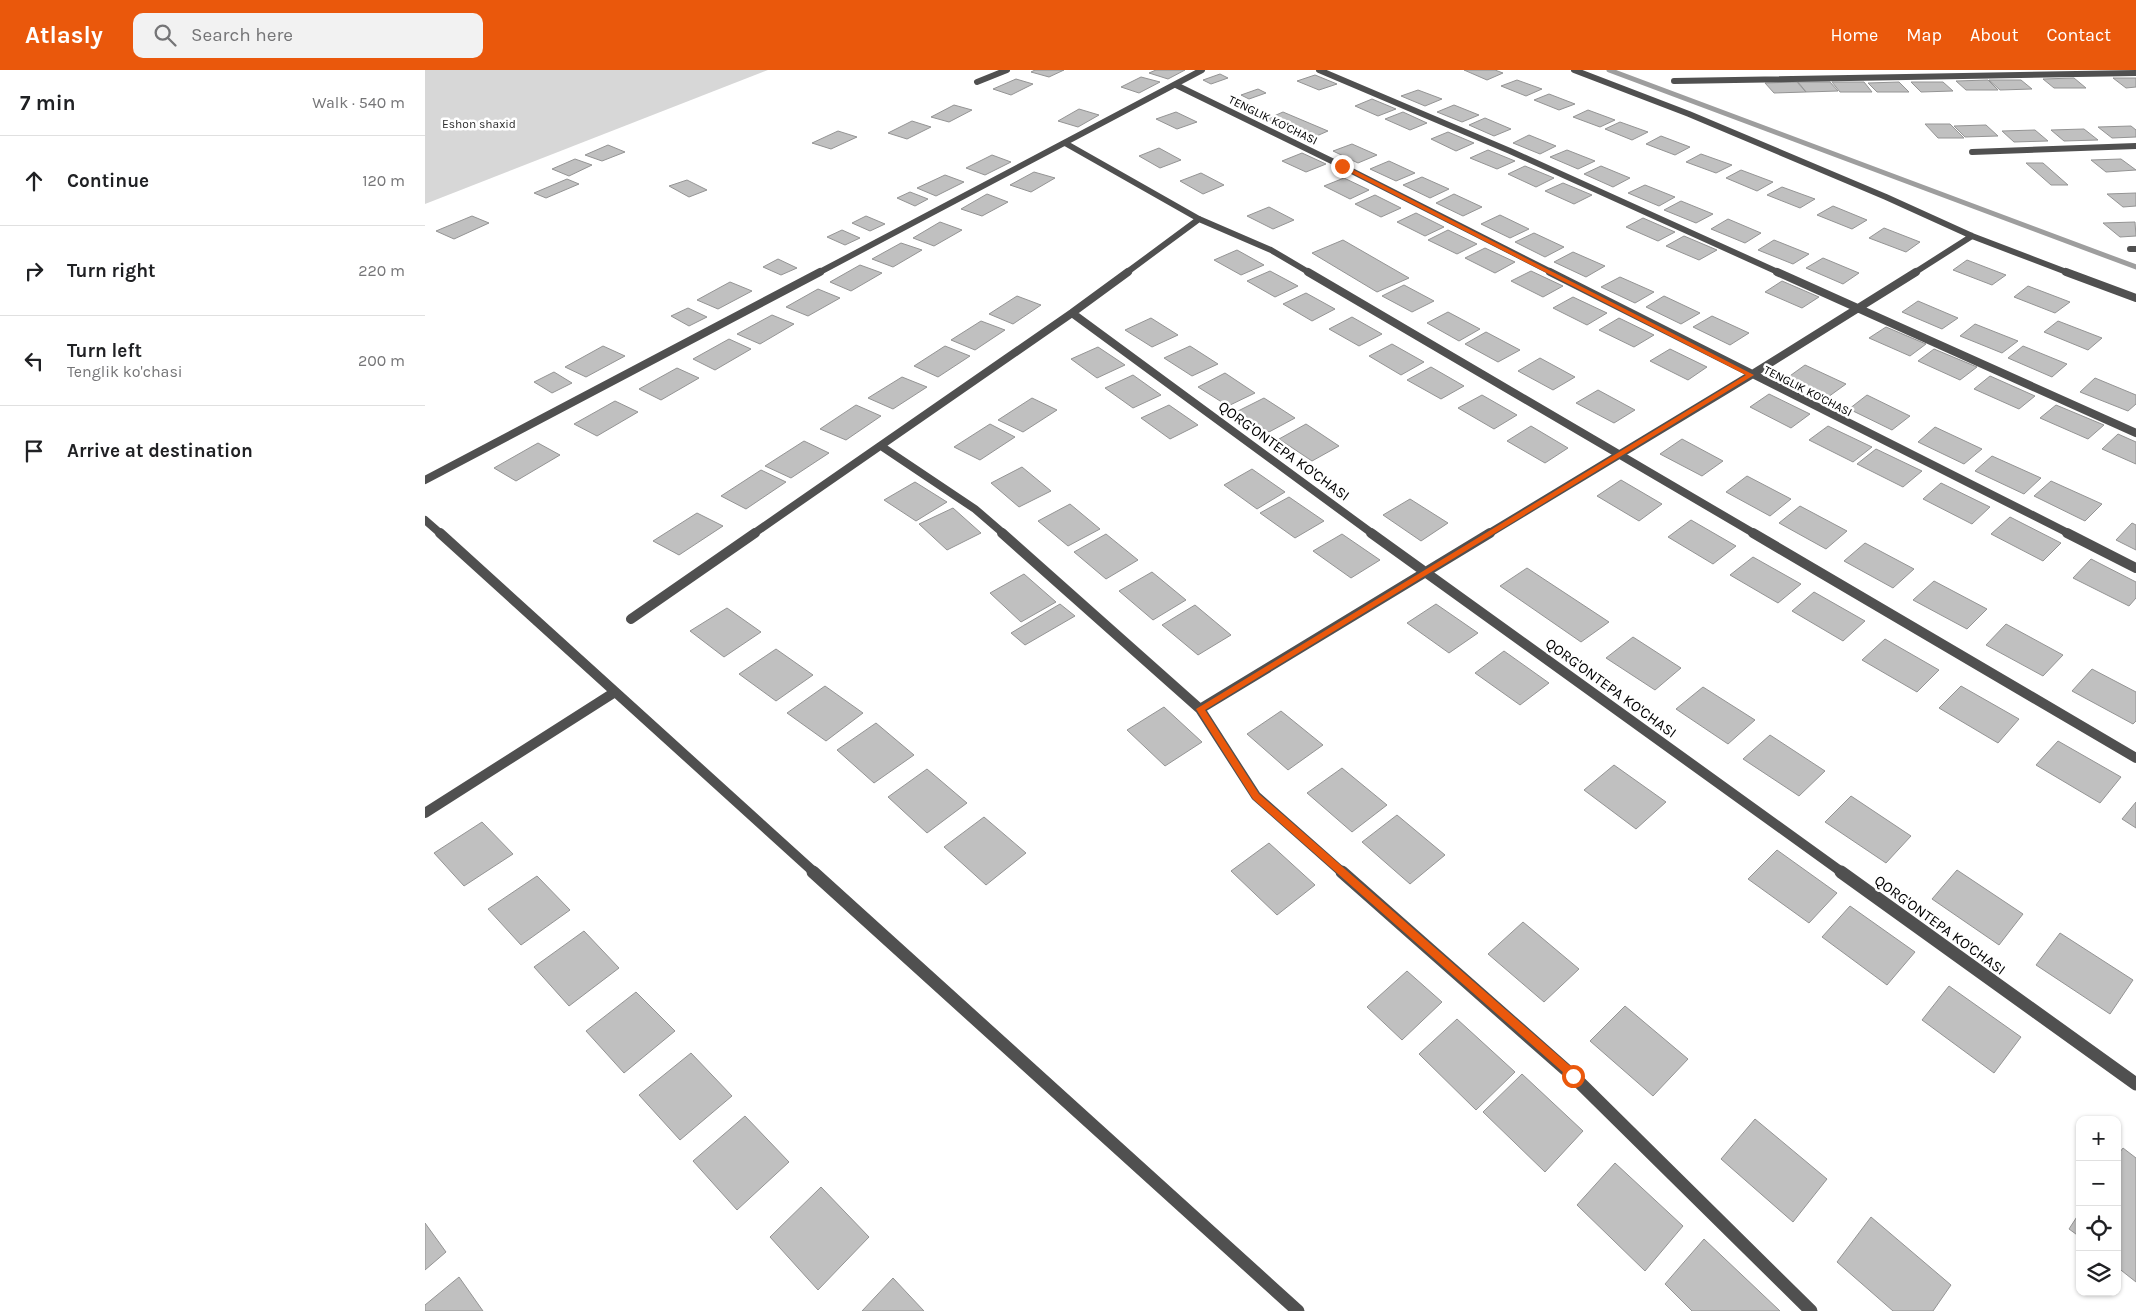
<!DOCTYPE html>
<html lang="en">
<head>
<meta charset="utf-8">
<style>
	:root { --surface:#fff; --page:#f2f2f2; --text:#202124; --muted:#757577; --line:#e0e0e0; --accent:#ea580c }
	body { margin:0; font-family:Karla,sans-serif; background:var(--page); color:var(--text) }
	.controls { position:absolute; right:15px; bottom:15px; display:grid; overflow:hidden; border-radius:10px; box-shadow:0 1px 4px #0004 }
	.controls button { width:45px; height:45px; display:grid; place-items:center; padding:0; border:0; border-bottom:1px solid var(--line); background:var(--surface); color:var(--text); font:25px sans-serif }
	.stop { position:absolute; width:15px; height:15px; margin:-11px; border:4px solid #ea580c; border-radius:50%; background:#fff }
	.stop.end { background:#ea580c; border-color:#fff; box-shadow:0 1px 5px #0008 }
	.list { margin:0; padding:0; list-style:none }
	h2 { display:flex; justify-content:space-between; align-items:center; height:65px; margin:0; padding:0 20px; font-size:21px }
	h2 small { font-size:16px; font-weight:400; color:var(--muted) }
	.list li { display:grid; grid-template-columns:32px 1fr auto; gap:15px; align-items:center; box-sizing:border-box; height:90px; padding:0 20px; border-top:1px solid var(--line) }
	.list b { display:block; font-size:19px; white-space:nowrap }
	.list p { margin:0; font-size:16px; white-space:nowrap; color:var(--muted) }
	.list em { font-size:16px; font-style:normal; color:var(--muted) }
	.icon { flex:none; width:28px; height:28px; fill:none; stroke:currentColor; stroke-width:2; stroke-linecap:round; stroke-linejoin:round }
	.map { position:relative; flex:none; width:1711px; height:1241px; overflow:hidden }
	header { display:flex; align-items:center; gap:30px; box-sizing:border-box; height:70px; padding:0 25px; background:var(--accent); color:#fff }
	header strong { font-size:24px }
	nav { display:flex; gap:28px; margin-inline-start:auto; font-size:18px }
	.search { width:350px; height:45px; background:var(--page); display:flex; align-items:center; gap:12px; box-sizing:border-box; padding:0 18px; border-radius:10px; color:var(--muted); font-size:19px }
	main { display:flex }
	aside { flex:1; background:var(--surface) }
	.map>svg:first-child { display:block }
	.green { fill:#d7d7d7 }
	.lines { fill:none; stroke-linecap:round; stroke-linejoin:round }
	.stream { stroke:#9e9e9e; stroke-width:5 }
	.building { fill:#c0c0c0; stroke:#949494 }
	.street-far3 { stroke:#505050; stroke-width:6 }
	.street-far2 { stroke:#505050; stroke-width:8 }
	.street-far1 { stroke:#505050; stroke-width:10 }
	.street { stroke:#505050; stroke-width:13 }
	.route { fill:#ea580c }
	.labels { text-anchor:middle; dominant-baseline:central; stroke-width:5; stroke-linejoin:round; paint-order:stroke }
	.far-street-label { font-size:12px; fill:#000; stroke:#fff }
	.far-park-label { font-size:12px; fill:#2e2e2e; stroke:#fff }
	.street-label { font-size:15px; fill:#000; stroke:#fff }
</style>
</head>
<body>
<header>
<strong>Atlasly</strong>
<div class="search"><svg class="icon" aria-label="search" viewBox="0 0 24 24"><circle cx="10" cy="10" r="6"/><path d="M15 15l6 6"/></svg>Search here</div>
<nav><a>Home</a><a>Map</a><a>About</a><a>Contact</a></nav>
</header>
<main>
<aside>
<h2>7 min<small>Walk · 540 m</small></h2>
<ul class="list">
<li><svg class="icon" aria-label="ahead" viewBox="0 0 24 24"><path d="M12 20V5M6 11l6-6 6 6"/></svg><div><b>Continue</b></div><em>120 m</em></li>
<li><svg class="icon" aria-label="right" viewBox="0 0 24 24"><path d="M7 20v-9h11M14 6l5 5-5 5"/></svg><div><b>Turn right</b></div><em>220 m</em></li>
<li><svg class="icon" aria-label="left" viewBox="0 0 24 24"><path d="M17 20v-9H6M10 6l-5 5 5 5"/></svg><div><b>Turn left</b><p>Tenglik ko'chasi</p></div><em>200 m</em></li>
<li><svg class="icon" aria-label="arrive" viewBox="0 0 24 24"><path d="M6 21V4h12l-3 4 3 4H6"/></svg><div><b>Arrive at destination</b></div></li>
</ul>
</aside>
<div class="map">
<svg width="1711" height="1241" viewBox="0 0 1711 1241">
	<rect width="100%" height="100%" fill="#fff"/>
	<path class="green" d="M0 0H343L0 134Z"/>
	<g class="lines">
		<path class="stream" d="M1184 0 1711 197"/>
	</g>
	<path class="building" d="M610 0H639L624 7 606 2Z
		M731 0H760L743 9 724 3Z
		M1039 0H1070L1078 3 1062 10Z
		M795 4 803 8 786 14 778 10Z
		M890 5 912 14 894 20 872 11Z
		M716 7 735 12 714 23 696 17Z
		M1649 8 1661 18H1629L1618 9Z
		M1688 8H1711V17L1701 18Z
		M591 9 608 14 586 25 568 19Z
		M1092 10 1117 19 1101 26 1076 16Z
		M1563 10 1573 20H1541L1531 11Z
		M1564 10H1596L1607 19 1575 20Z
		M1372 12 1381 22 1349 23 1340 13Z
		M1373 12H1405L1413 21 1381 22Z
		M1407 12H1439L1447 22H1415Z
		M1474 12 1484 22H1452L1443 13Z
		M1486 12H1518L1528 21 1496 22Z
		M833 19 841 23 824 29 816 25Z
		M993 20 1017 29 1000 36 976 26Z
		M1124 24 1150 34 1134 40 1109 30Z
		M947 29 971 39 953 46 930 36Z
		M529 35 547 40 524 52 506 47Z
		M1029 35 1054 45 1037 52 1012 42Z
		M654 39 674 45 653 57 633 51Z
		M1163 40 1190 50 1175 57 1148 47Z
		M751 42 772 52 752 59 731 49Z
		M858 42 903 61 887 68 842 49Z
		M978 42 1002 53 985 60 960 49Z
		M1060 48 1086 59 1069 66 1044 55Z
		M487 51 506 57 482 69 463 63Z
		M1195 52 1223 62 1207 70 1180 59Z
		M1500 54H1525L1539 68H1513Z
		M1561 55 1573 66 1540 67 1529 56Z
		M1706 56 1711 60V67L1687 68 1673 57Z
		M1659 59 1673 70 1639 71 1626 60Z
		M1610 60 1623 71 1589 72 1577 61Z
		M413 61 432 67 406 79 387 73Z
		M1023 62 1049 73 1031 81 1006 69Z
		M1104 65 1131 76 1115 84 1088 73Z
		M1236 66 1265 77 1250 85 1221 74Z
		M927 74 952 85 933 93 908 81Z
		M183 75 200 82 177 91 160 85Z
		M734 78 756 90 735 98 714 86Z
		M1063 80 1090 91 1072 99 1045 88Z
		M1142 80 1170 91 1153 99 1125 87Z
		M877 83 901 94 881 102 857 91Z
		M1276 84 1307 95 1291 103 1261 92Z
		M567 85 586 92 560 105 541 98Z
		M150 89 167 95 144 106 127 99Z
		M1696 89 1711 100 1681 102 1666 90Z
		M964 91 990 103 971 111 945 99Z
		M1601 93H1618L1643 115H1626Z
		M1100 96 1129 108 1111 117 1083 104Z
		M1176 96 1205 108 1188 117 1159 104Z
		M1316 100 1348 112 1332 121 1301 108Z
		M609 102 630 108 606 122 585 115Z
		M776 103 799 115 778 124 755 111Z
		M520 105 539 112 511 126 492 118Z
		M997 107 1024 119 1005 128 978 115Z
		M919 108 944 120 925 129 899 116Z
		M142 109 154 114 121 128 109 123Z
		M262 110 282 120 264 127 244 116Z
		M1138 113 1167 125 1149 134 1120 121Z
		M1220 115 1250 127 1234 136 1203 123Z
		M1357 117 1390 129 1375 138 1342 125Z
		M485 122 503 129 490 136 472 128Z
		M1711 123V136L1698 137 1682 124Z
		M562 124 583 132 557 146 536 139Z
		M1029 124 1057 137 1038 146 1011 133Z
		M950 125 976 138 956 147 930 134Z
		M1256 131 1288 144 1271 153 1239 140Z
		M1408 136 1442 150 1427 159 1392 145Z
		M844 137 869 150 848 159 822 146Z
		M991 143 1019 157 1000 166 972 152Z
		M1075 145 1104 159 1085 168 1056 154Z
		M47 146 64 153 29 169 11 161Z
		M441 146 460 154 445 161 427 153Z
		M1218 148 1250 162 1233 171 1201 157Z
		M1303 149 1336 163 1320 173 1286 159Z
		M515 152 537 160 509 176 488 168Z
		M1710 152 1711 166 1695 167 1678 153Z
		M1459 158 1495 172 1481 182 1444 168Z
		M417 160 435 168 420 175 402 167Z
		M1023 160 1052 174 1032 184 1003 170Z
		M1109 163 1139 177 1120 187 1090 172Z
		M1259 166 1292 180 1274 190 1241 176Z
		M918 170 984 208 952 222 887 183Z
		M1349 170 1384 184 1368 194 1333 180Z
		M476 173 497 180 468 197 447 189Z
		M1060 178 1090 192 1070 203 1040 188Z
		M812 180 839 195 816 205 789 190Z
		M1148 182 1180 196 1161 207 1129 192Z
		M1398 188 1434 203 1418 214 1381 198Z
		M353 189 372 198 356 205 338 197Z
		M1542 190 1581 205 1567 215 1528 200Z
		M435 195 457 203 426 221 405 212Z
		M845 201 873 216 850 227 822 211Z
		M1106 201 1138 216 1118 227 1086 211Z
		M1195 207 1229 222 1210 233 1176 217Z
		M1357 211 1394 227 1377 238 1340 222Z
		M305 212 327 221 293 239 272 230Z
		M979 215 1009 231 987 242 957 226Z
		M1603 216 1645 232 1630 243 1589 227Z
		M393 219 415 228 383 246 361 237Z
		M881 223 910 239 887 251 858 234Z
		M592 226 616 235 588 254 564 244Z
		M1239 226 1275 243 1256 254 1221 237Z
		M1148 227 1182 243 1162 255 1128 238Z
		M1493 231 1533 248 1517 259 1477 242Z
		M263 238 282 247 264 256 246 246Z
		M1023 242 1055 259 1034 271 1002 253Z
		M347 245 369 254 335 274 312 264Z
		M1287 246 1324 263 1305 275 1268 257Z
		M927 247 957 264 934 276 904 259Z
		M726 248 753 265 727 277 700 260Z
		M1194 248 1229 265 1209 277 1174 260Z
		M556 251 580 260 550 280 526 270Z
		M1633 251 1677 268 1663 280 1619 262Z
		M1550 254 1593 271 1577 283 1535 266Z
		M1461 257 1501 274 1485 286 1444 268Z
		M1061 262 1095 280 1073 292 1040 274Z
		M304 269 326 279 290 300 268 289Z
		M967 274 999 292 976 305 944 286Z
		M178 276 200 286 161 307 140 297Z
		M520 276 545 286 513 307 489 296Z
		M765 276 793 294 767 306 739 288Z
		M1598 276 1642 294 1627 307 1583 288Z
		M673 277 700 295 672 308 646 289Z
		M1245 279 1282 297 1263 310 1225 291Z
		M1509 279 1552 297 1535 310 1493 291Z
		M1115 288 1150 307 1128 320 1093 301Z
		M1380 295 1421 314 1403 327 1362 308Z
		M1006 297 1039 316 1016 329 982 310Z
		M252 298 274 308 236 330 214 319Z
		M129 302 147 313 127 323 109 312Z
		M800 303 830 323 803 336 773 317Z
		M708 305 736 325 708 338 680 318Z
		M1565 306 1610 326 1594 339 1549 319Z
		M477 307 502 317 468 339 443 328Z
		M1670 308 1711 325V334L1703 341 1655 322Z
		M1173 320 1210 340 1189 353 1151 333Z
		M1344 324 1385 344 1366 358 1325 337Z
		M1057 325 1092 345 1069 359 1033 338Z
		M1442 325 1485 346 1467 360 1424 339Z
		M607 328 632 340 598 362 573 350Z
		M839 328 870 348 844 362 813 341Z
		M190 331 213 342 172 366 149 354Z
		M431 335 456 346 421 370 395 359Z
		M744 335 773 355 745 369 716 348Z
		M1631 335 1679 355 1663 369 1615 348Z
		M565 354 590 367 555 390 529 377Z
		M881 354 914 376 887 391 854 369Z
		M1106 356 1143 378 1120 393 1082 371Z
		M1403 356 1447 377 1428 392 1384 370Z
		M1510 357 1557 379 1539 394 1493 372Z
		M1693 364 1711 372V394L1677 379Z
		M1257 369 1298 391 1277 406 1235 384Z
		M379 371 404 383 366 408 340 396Z
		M113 373 135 385 91 411 69 398Z
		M1451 379 1497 401 1478 417 1432 394Z
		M1567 386 1616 408 1599 424 1550 401Z
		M597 397 626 421 594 437 566 413Z
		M827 399 860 422 832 439 799 415Z
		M336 400 361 412 321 439 296 426Z
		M1322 406 1366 429 1345 446 1301 422Z
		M1196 410 1237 434 1214 451 1172 426Z
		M1626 411 1677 434 1660 451 1609 426Z
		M490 412 522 432 491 451 459 430Z
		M1516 413 1565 437 1547 454 1498 429Z
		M864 427 899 451 870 468 835 443Z
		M985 429 1023 453 996 471 958 445Z
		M645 434 675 459 643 476 613 451Z
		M1375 436 1422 461 1401 479 1354 453Z
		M528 438 556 463 522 480 494 454Z
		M272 443 298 456 254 485 228 471Z
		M1585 447 1636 473 1618 491 1566 464Z
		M1266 450 1311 476 1288 494 1243 467Z
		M1707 453 1711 455V480L1691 470Z
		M681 464 713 490 681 509 649 482Z
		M917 464 955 490 926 508 888 481Z
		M1440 473 1489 499 1468 518 1419 491Z
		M1328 487 1376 514 1353 533 1305 505Z
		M1666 489 1711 512V528L1704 536 1648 508Z
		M1102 498 1184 552 1156 572 1075 516Z
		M727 502 761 530 728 550 694 521Z
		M599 504 631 532 596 552 565 523Z
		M1509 511 1562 539 1542 559 1488 530Z
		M1389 522 1440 551 1418 571 1367 541Z
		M635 534 650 546 600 575 586 563Z
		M1011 534 1053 563 1024 583 982 553Z
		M770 535 806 565 773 585 737 555Z
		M302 538 336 562 299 587 265 561Z
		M1581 554 1638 585 1618 606 1561 575Z
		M1208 567 1256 598 1230 620 1181 588Z
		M1460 569 1514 600 1492 622 1437 590Z
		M351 579 388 605 351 631 314 604Z
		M1079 581 1124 613 1095 635 1050 603Z
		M1667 599 1711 622V651L1708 654 1647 621Z
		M400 616 438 643 401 671 362 643Z
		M1536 616 1594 649 1573 673 1514 638Z
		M1278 617 1330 650 1303 674 1251 639Z
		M739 637 777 672 740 696 702 660Z
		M856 641 898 675 863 700 822 664Z
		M451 653 489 685 449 713 412 680Z
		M1345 665 1400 701 1374 726 1318 689Z
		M1633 671 1696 707 1675 733 1611 695Z
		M1189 695 1241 732 1211 759 1159 720Z
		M917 698 962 735 927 762 882 723Z
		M502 699 542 733 502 763 463 727Z
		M1426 726 1486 766 1461 793 1400 752Z
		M1711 732V758L1697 749Z
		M972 745 1020 785 985 814 937 772Z
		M559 747 601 783 561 815 519 777Z
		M57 752 88 784 39 816 9 783Z
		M844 773 890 815 852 845 806 801Z
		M1352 780 1412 823 1384 853 1323 809Z
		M1532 800 1598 844 1574 875 1507 829Z
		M112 806 145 840 96 875 63 839Z
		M1425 836 1490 882 1462 915 1397 867Z
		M1098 852 1154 899 1119 932 1063 884Z
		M159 861 194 898 144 936 109 897Z
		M1635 863 1708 910 1685 944 1611 895Z
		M982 901 1017 932 977 970 942 937Z
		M1524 916 1596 967 1569 1003 1497 950Z
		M211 922 250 961 199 1003 161 961Z
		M1200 936 1263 989 1228 1026 1165 971Z
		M1032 949 1090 1002 1051 1040 994 984Z
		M266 983 307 1026 255 1070 214 1025Z
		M1097 1004 1158 1061 1120 1102 1058 1042Z
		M320 1046 364 1092 312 1140 268 1091Z
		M1330 1049 1402 1109 1368 1152 1296 1089Z
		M1698 1078 1711 1088V1212L1692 1197V1086Z
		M1190 1093 1258 1156 1220 1201 1152 1135Z
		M396 1117 444 1167 393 1220 345 1167Z
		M1655 1142V1167L1644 1159Z
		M1446 1147 1526 1215 1508 1241H1468L1412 1192Z
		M0 1153 21 1182 0 1200Z
		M1279 1169 1355 1241H1267L1240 1214Z
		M34 1207 58 1241H0V1235Z
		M468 1208 499 1241H437Z"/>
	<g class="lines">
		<path class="street-far3" d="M894 0 1085 81 1355 203
			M1149 0 1264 44 1461 127 1547 166 1644 203
			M1249 11 1711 3
			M552 12 582 0
			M751 15 917 96 1128 203
			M640 73 774 149 846 180 885 203
			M1547 82 1711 76
			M1705 179H1711
			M393 203 777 0
			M701 203 774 149
			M1489 203 1547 166"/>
		<path class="street-far2" d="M883 202 1330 464
			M1125 202 1645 464
			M1352 202 1711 363
			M1641 202 1711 228
			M647 243 948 464
			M456 376 550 439 579 464
			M0 410 395 202
			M0 450 16 464
			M328 464 647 243 703 202
			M1063 464 1326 305 1491 202"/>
		<path class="street-far1" d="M15 463 390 803
			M577 463 775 639 831 726 918 803
			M946 463 1418 803
			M1328 463 1711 688
			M1642 463 1711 498
			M206 549 330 463
			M775 639 1065 463
			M0 743 190 622"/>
		<path class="street" d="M388 802 873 1241
			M917 802 1148 1006 1386 1241
			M1416 802 1711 1014"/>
	</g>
	<path class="route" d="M915 95H919L1329 305 780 640 834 724 1152 1002 1153 1006 1152 1009 1148 1011 828 729 771 639 1321 305 915 97Z"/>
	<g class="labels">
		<g class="far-street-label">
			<text transform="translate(848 50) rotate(26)">TENGLIK KO'CHASI</text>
			<text transform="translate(1383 321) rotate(27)">TENGLIK KO'CHASI</text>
		</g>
		<g class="far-park-label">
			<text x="54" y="54">Eshon shaxid</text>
		</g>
		<g class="street-label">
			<text transform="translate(859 381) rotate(36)">QORG'ONTEPA KO'CHASI</text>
			<text transform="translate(1186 618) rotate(36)">QORG'ONTEPA KO'CHASI</text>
			<text transform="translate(1515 855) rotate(36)">QORG'ONTEPA KO'CHASI</text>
		</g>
	</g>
</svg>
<div class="controls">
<button>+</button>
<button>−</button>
<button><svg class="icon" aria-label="locate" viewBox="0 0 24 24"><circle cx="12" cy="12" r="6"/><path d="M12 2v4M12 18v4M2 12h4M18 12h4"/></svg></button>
<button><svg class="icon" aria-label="layers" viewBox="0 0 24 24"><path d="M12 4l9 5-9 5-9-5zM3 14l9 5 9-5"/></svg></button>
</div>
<div class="stop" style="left:1148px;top:1006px"></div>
<div class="stop end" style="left:917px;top:96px"></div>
</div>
</main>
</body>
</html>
